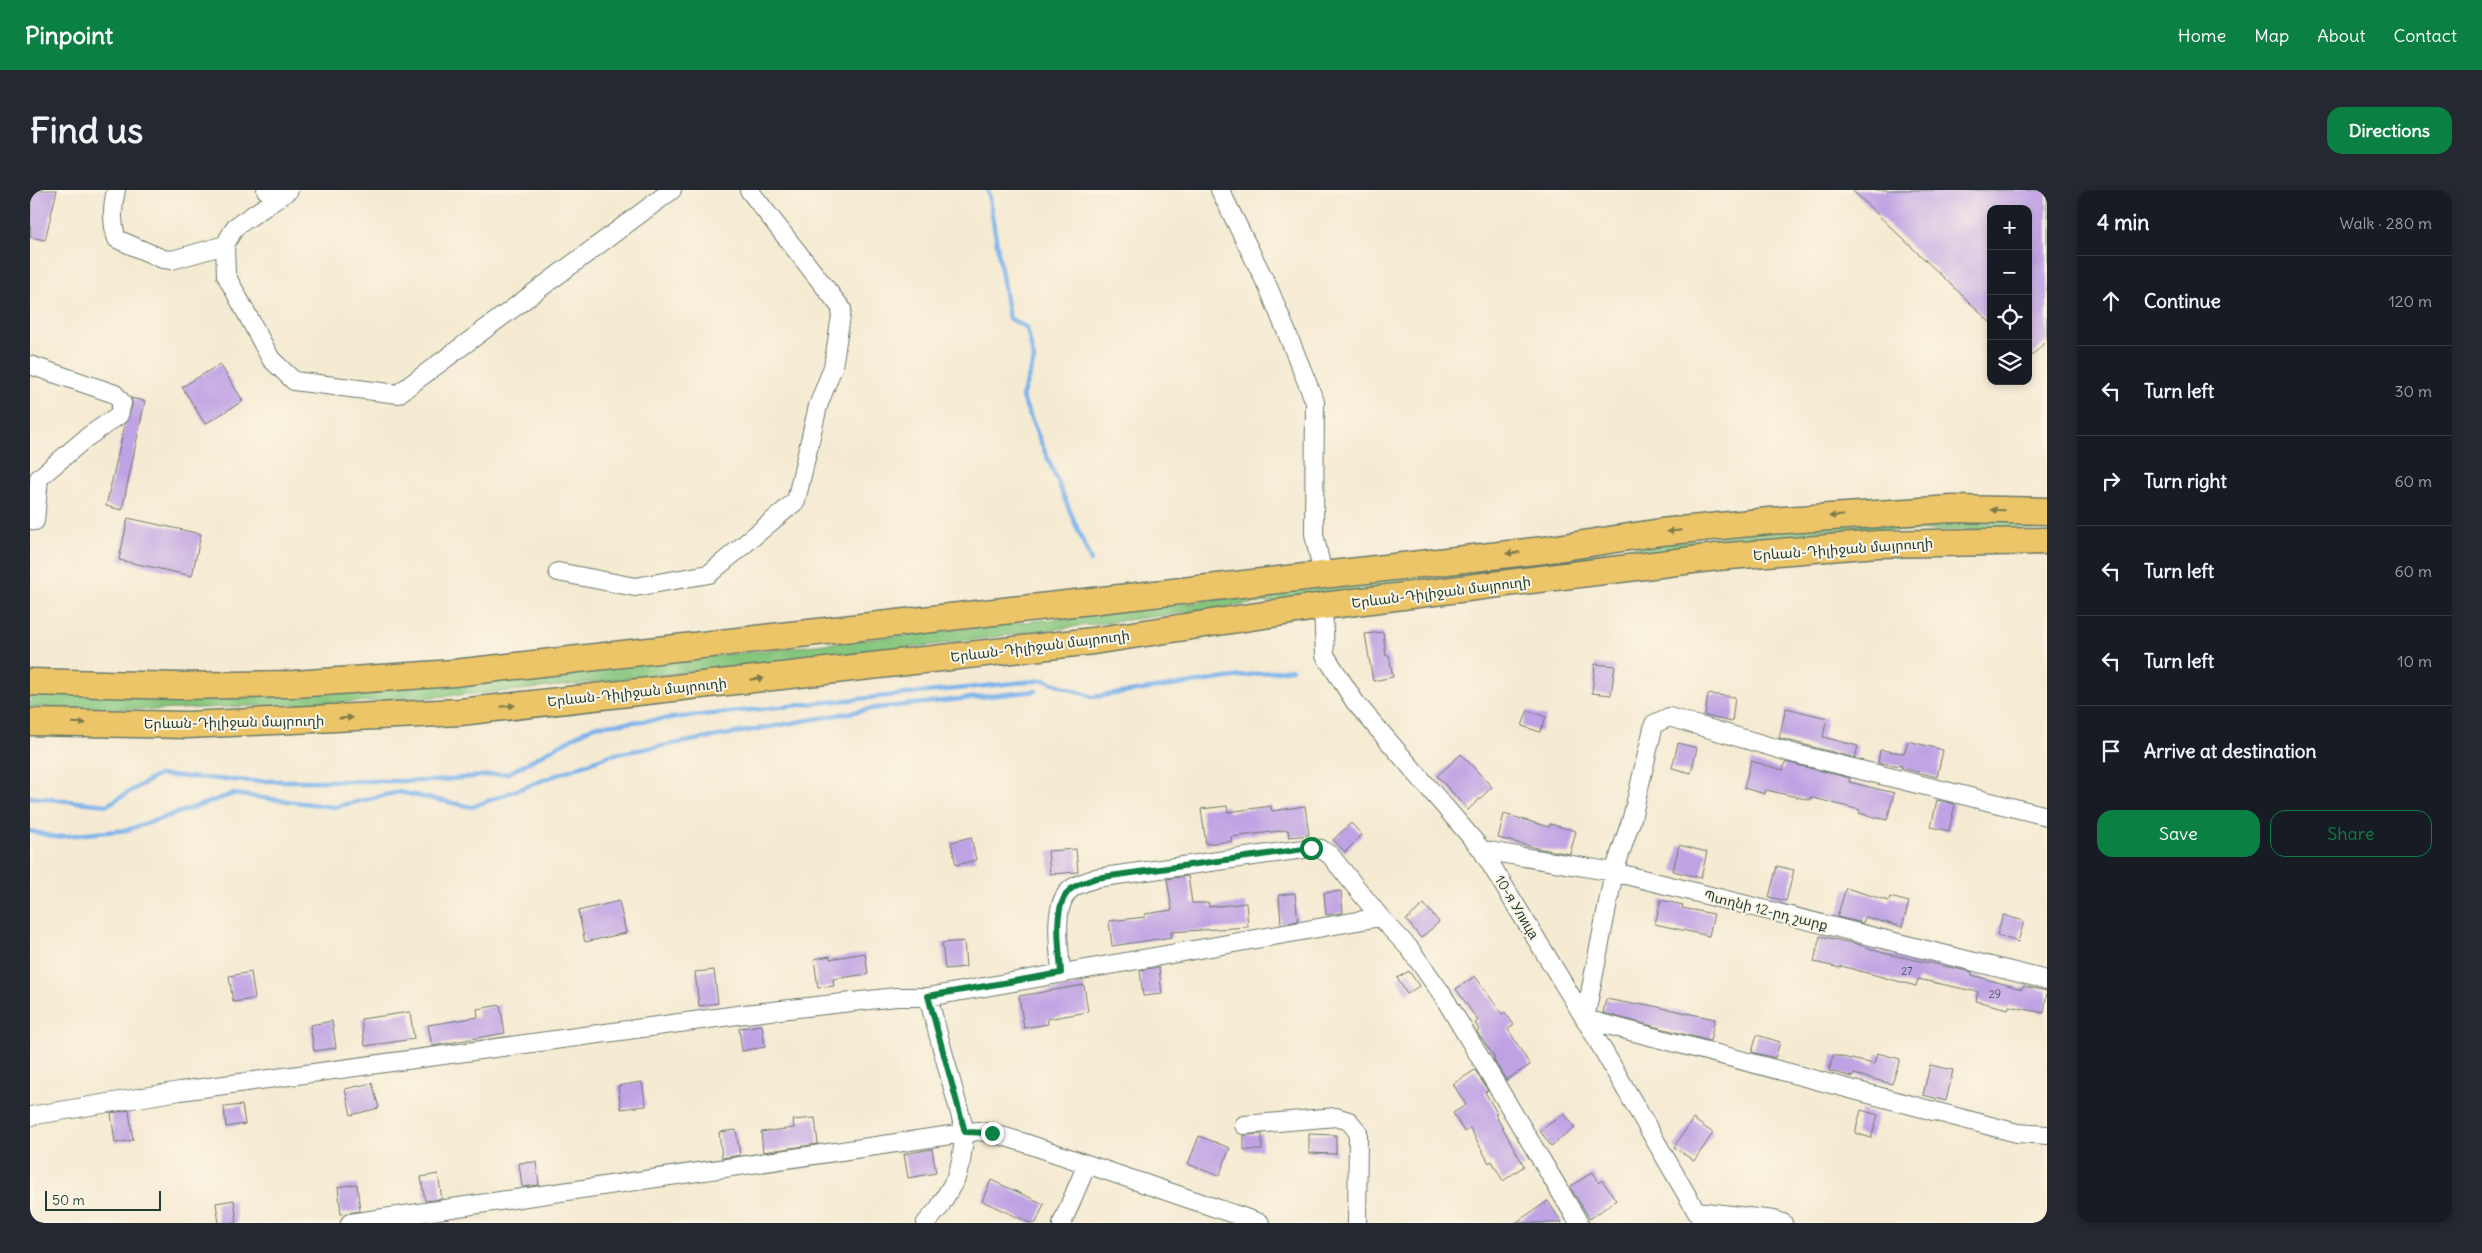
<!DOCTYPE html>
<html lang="en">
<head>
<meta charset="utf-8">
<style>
	:root { --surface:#171b24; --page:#242831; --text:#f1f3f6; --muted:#9ea1a6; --line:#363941; --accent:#0b8043 }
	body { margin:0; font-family:Delius,"Noto Sans Armenian",sans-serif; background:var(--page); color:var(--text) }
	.controls { position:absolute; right:15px; top:15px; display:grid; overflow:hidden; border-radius:10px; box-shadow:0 2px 8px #0003 }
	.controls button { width:45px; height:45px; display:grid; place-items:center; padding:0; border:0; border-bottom:1px solid var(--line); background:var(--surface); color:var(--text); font:25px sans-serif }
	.scale { position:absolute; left:15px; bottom:12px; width:116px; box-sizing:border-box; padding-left:5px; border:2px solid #1f3d34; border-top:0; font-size:14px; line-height:18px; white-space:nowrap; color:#1f3d34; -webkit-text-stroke:4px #fcf5e5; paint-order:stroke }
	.stop { position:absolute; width:15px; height:15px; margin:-11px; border:4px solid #0b8043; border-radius:50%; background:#fff }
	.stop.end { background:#0b8043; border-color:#fff; box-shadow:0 1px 5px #0008 }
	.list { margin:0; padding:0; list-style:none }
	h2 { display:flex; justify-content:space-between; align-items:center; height:65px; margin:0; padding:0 20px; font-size:21px }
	h2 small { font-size:16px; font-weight:400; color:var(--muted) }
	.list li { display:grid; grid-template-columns:32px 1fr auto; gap:15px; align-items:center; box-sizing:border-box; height:90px; padding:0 20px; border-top:1px solid var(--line) }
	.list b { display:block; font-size:19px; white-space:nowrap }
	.list em { font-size:16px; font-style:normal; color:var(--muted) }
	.actions { display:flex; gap:10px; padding:15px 20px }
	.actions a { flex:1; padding:11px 0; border:1px solid var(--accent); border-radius:15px; text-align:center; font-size:18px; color:var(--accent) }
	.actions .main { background:var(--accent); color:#fff }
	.icon { flex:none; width:28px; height:28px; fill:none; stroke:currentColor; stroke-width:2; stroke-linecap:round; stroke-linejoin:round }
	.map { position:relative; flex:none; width:2017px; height:1033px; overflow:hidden; border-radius:15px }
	header { display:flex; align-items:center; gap:30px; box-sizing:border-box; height:70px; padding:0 25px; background:var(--accent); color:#fff }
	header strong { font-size:24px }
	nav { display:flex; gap:28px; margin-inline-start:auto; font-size:18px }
	.intro { display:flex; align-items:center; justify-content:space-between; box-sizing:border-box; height:120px; padding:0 30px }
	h1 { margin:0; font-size:35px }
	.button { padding:12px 22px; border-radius:15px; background:var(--accent); color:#fff; font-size:18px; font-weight:700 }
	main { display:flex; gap:30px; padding:0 30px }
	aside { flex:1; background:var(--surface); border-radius:15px; box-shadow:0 2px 8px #0003 }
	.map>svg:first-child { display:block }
	.green { fill:#85c67d; stroke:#528258 }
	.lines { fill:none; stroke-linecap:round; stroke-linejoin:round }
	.stream { stroke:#7cb3eb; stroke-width:4.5 }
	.building { fill:#bfa2e4 }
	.minor-casing { stroke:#6a7a6b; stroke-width:20 }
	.highway-casing { stroke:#6a7a6b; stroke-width:29 }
	.minor { stroke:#fff; stroke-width:18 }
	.highway { stroke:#edc569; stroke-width:26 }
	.oneway { fill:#7c7a4c }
	.route { stroke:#0b8043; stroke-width:6 }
	.labels { text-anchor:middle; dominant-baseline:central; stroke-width:4; stroke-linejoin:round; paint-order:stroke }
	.number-label { font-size:11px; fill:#475660 }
	.street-label { font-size:14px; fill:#1f3d34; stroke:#fcf5e5 }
</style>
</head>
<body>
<header>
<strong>Pinpoint</strong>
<nav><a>Home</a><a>Map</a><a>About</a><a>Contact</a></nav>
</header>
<div class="intro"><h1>Find us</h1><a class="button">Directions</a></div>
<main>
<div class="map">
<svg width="2017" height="1033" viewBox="0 0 2017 1033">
	<rect width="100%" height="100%" fill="#fcf5e5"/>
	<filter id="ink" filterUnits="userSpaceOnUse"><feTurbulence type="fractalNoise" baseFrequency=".02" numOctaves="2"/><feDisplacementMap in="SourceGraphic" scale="10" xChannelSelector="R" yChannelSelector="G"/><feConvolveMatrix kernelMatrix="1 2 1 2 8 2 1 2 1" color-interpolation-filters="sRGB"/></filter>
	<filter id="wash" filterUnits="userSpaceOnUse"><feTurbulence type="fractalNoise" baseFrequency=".0096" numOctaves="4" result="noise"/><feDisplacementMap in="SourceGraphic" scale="20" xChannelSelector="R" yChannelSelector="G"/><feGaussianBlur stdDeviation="1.12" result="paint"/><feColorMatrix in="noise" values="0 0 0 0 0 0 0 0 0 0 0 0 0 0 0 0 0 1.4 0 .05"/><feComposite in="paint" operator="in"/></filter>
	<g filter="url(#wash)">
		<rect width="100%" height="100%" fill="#f5ead2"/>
		<path class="green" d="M2017 328V339L1861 341 1308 403 864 460 482 501 350 511 125 520 0 517V504L666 468 1087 422 1773 336Z"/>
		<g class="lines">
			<path class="stream" d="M958 0 979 128 997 138 1004 170 992 207 1061 371
				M0 607 77 615 128 585 218 591H403L479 583 564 536 1015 490 1063 507 1262 479
				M0 641 26 647 97 640 203 604 304 617 369 602 442 617 580 565 847 518 1006 501"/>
		</g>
		<g id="blocks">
			<path class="building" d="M1 0H27L15 50 0 47Z
				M1822 0H2017V150L1998 170V19H1961V133Z
				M190 174 213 211 175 234 152 197Z
				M101 208 115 211 92 320 76 316 95 234 102 216Z
				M98 328 171 344 162 386 89 370Z
				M1353 442 1356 466 1359 465 1363 487 1343 491 1335 444Z
				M1565 474 1585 476 1581 505 1562 503Z
				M1678 504 1705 507 1702 532 1675 526Z
				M1756 518 1797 528 1793 547 1828 556 1825 568 1749 548Z
				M1498 520 1516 527 1510 542 1492 536Z
				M1878 551 1913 560 1907 587 1871 578 1872 576 1848 573 1850 560 1874 563Z
				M1648 553 1667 558 1661 583 1642 578Z
				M1431 564 1462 597 1438 620 1407 586Z
				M1721 571 1753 580 1755 572 1820 588 1819 592 1864 603 1857 630 1829 623 1830 620 1780 607V610L1736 600 1735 604 1714 598Z
				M1907 610 1925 614 1919 641 1901 637Z
				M1197 616 1198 622 1241 616 1242 621 1275 616 1279 645 1259 647 1258 640 1201 647 1202 651 1176 654 1171 619Z
				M1474 624 1519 637 1520 634 1546 641 1540 664 1507 658 1468 648Z
				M1321 633 1332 645 1315 662 1303 650Z
				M941 647 946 670 926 675 921 652Z
				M1649 655 1677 662 1671 688 1643 681Z
				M1046 659 1048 682 1020 684 1018 661Z
				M1747 676 1764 680 1756 711 1739 707Z
				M1158 686 1162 713H1179V717L1216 713 1218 737 1141 742 1142 747 1082 756 1079 731 1115 727V724L1142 720 1137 689Z
				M1816 698 1859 711 1860 707 1879 712 1872 737 1835 727 1833 733 1807 727Z
				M1311 701 1313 723 1296 725 1294 703Z
				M1265 703 1268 731 1251 734 1249 705Z
				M1631 710 1653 715 1652 718 1684 724 1679 746 1625 734Z
				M589 711 596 743 555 752 548 721Z
				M1394 714 1409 732 1391 748 1376 730Z
				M1973 725 1994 731 1988 752 1967 745Z
				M1790 746 1827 754 1853 763 1942 782V785L1992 799 1993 796 2017 801 2014 823 1979 816 1978 819 1946 811 1948 802 1888 789 1886 796 1811 776 1810 778 1784 772Z
				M934 751 936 777 915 779 912 753Z
				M835 763 838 784 803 789 804 796 788 798 784 769 800 766V769Z
				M1129 777 1132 804 1113 806 1110 780Z
				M684 780 688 813 669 816 665 782Z
				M1379 781 1389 796 1377 804 1367 788Z
				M221 782 225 809 203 812 199 786Z
				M1445 786 1472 824 1475 822 1484 835 1478 839 1500 875 1476 890 1463 869 1465 868 1447 842 1449 840 1445 833 1448 831 1426 799Z
				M1054 795 1058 822 1017 829 1018 834 994 838 989 806Z
				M1576 809 1608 815 1609 813 1685 829 1680 851 1573 823Z
				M470 815 475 843 402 856 398 835 448 827 447 819Z
				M380 822 384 849 335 856 331 829Z
				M302 831 306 858 284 861 280 835Z
				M732 835 735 857 712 861 709 838Z
				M1727 845 1750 852 1745 868 1722 862Z
				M1847 863 1870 869 1862 894 1824 884 1823 887 1799 881 1803 865 1844 874Z
				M1900 875 1923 880 1916 911 1893 905Z
				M1445 880 1458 901 1455 902 1467 923 1465 924 1494 976 1473 991 1462 971 1459 973 1440 938 1434 942 1423 923 1436 915 1423 894Z
				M612 892 616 916 591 919 588 896Z
				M342 893 349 918 321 925 315 899Z
				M212 915 215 934 196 937 194 917Z
				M99 920 103 950 85 953 81 923Z
				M1831 920 1848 925 1841 948 1825 943Z
				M1534 923 1545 938 1521 956 1510 941Z
				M785 928 788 954 733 962 731 942 764 938 763 930Z
				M1663 929 1683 943 1664 971 1644 957Z
				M706 940 710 965 692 968 689 942Z
				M1232 944V960H1214V945Z
				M1279 944 1306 945V964L1279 963Z
				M1169 946 1200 958 1189 986 1158 974Z
				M902 959 906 983 878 988 874 964Z
				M506 972 509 995 492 997 489 973Z
				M1563 982 1569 993 1572 990 1586 1010 1560 1029 1540 997Z
				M408 984 412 1009 395 1011 391 987Z
				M961 990 1014 1014 1006 1033H1000L952 1011Z
				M327 994 330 1021 311 1024 308 997Z
				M204 1010 207 1033H189L186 1013Z
				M1518 1011 1532 1033H1485Z"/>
		</g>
	</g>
	<g filter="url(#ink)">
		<use href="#blocks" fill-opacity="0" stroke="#6a7a6b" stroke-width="1"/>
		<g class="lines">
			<defs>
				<path id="minor" d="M86 0C82 17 81 32 87 49L133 69 142 70 195 55
					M236 0 248 8 259 0
					M1190 0 1239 99 1285 212 1284 344 1293 385
					M248 8 205 37 195 55 196 85 241 169 264 191 368 204 642 0
					M0 175 85 204 92 213 89 225 56 248 9 288 5 331
					M528 382 605 397 679 384 766 311 788 216 803 177 812 119 719 0
					M1293 416 1295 465 1325 512 1452 660 1555 829 1673 1033
					M2017 626 1766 564 1639 527 1624 534 1602 628 1584 682 1555 829 1987 943 2017 945
					M1452 660 1584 682 2017 790
					M1031 783C1030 759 1020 711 1044 697 1050 693 1059 691 1066 688L1281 658 1291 659 1300 665 1350 727 1380 759 1412 804 1549 1033
					M0 926 150 901 715 824 866 807H898L1350 727
					M1214 935 1306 927 1319 931 1328 942 1327 1033
					M1667 1021 1744 1030 1753 1033
					M320 1033 948 941 962 943 995 953 1230 1033
					M896 1033 909 1018 926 988 931 971 935 942 898 807
					M1032 1033 1057 974"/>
				<path id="highway" d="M0 492 148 496 264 494 424 483 1514 360 1631 342 1740 331 1922 319 2017 321
					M0 532 158 535 430 522 1063 451 1293 416 1687 367 1848 354 2017 351"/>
			</defs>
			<use href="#minor" class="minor-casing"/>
			<use href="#highway" class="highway-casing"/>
			<use href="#minor" class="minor"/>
			<use href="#highway" class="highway"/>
		</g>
		<defs><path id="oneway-solid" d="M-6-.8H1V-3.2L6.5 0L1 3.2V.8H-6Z" transform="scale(1.25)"/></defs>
		<g class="oneway">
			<use href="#oneway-solid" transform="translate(1968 320) rotate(-179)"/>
			<use href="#oneway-solid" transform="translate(1806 326) rotate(176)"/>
			<use href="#oneway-solid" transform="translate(1644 341) rotate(174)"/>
			<use href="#oneway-solid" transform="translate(1483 363) rotate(174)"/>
			<use href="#oneway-solid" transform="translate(727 489) rotate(-6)"/>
			<use href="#oneway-solid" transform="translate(478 516) rotate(-6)"/>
			<use href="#oneway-solid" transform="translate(316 528) rotate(-3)"/>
			<use href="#oneway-solid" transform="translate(49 533) rotate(1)"/>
		</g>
	</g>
	<g class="lines" filter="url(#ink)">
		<path class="route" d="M962 943 935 942 898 806 1031 783C1030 759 1020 711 1044 697 1050 693 1059 691 1066 688L1281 658"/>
	</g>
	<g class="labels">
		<g class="number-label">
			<text x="1877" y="781">27</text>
			<text x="1965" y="804">29</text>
		</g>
		<g class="street-label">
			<text transform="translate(1813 359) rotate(-4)">Երևան-Դիլիջան մայրուղի</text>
			<text transform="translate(1411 402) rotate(-7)">Երևան-Դիլիջան մայրուղի</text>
			<text transform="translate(1010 456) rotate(-7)">Երևան-Դիլիջան մայրուղի</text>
			<text transform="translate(607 502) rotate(-6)">Երևան-Դիլիջան մայրուղի</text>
			<text transform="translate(204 532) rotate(-1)">Երևան-Դիլիջան մայրուղի</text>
			<text transform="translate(1487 717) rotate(59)">10-я Улица</text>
			<text transform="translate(1736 720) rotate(14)">Պտղնի 12-րդ շարք</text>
		</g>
	</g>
</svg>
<div class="controls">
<button>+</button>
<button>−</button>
<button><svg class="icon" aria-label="locate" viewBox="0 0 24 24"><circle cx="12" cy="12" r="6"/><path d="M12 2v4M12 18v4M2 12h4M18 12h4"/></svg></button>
<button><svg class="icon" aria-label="layers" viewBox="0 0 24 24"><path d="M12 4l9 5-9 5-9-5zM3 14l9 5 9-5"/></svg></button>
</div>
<div class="scale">50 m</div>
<div class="stop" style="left:1281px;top:658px"></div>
<div class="stop end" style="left:962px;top:943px"></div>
</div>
<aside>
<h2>4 min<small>Walk · 280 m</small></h2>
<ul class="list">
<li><svg class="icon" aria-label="ahead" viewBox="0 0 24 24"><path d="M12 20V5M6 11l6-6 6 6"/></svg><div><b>Continue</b></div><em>120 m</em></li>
<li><svg class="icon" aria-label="left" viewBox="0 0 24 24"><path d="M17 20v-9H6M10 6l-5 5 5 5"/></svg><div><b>Turn left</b></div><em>30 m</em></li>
<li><svg class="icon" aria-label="right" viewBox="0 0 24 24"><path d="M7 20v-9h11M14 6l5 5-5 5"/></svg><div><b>Turn right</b></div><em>60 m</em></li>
<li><svg class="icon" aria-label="left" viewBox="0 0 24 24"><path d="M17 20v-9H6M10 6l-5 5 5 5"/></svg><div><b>Turn left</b></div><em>60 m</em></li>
<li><svg class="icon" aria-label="left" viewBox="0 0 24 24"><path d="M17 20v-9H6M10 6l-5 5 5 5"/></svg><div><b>Turn left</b></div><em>10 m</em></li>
<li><svg class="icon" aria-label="arrive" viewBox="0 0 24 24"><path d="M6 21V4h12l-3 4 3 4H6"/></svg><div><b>Arrive at destination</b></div></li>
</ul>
<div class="actions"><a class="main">Save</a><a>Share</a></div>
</aside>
</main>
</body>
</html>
